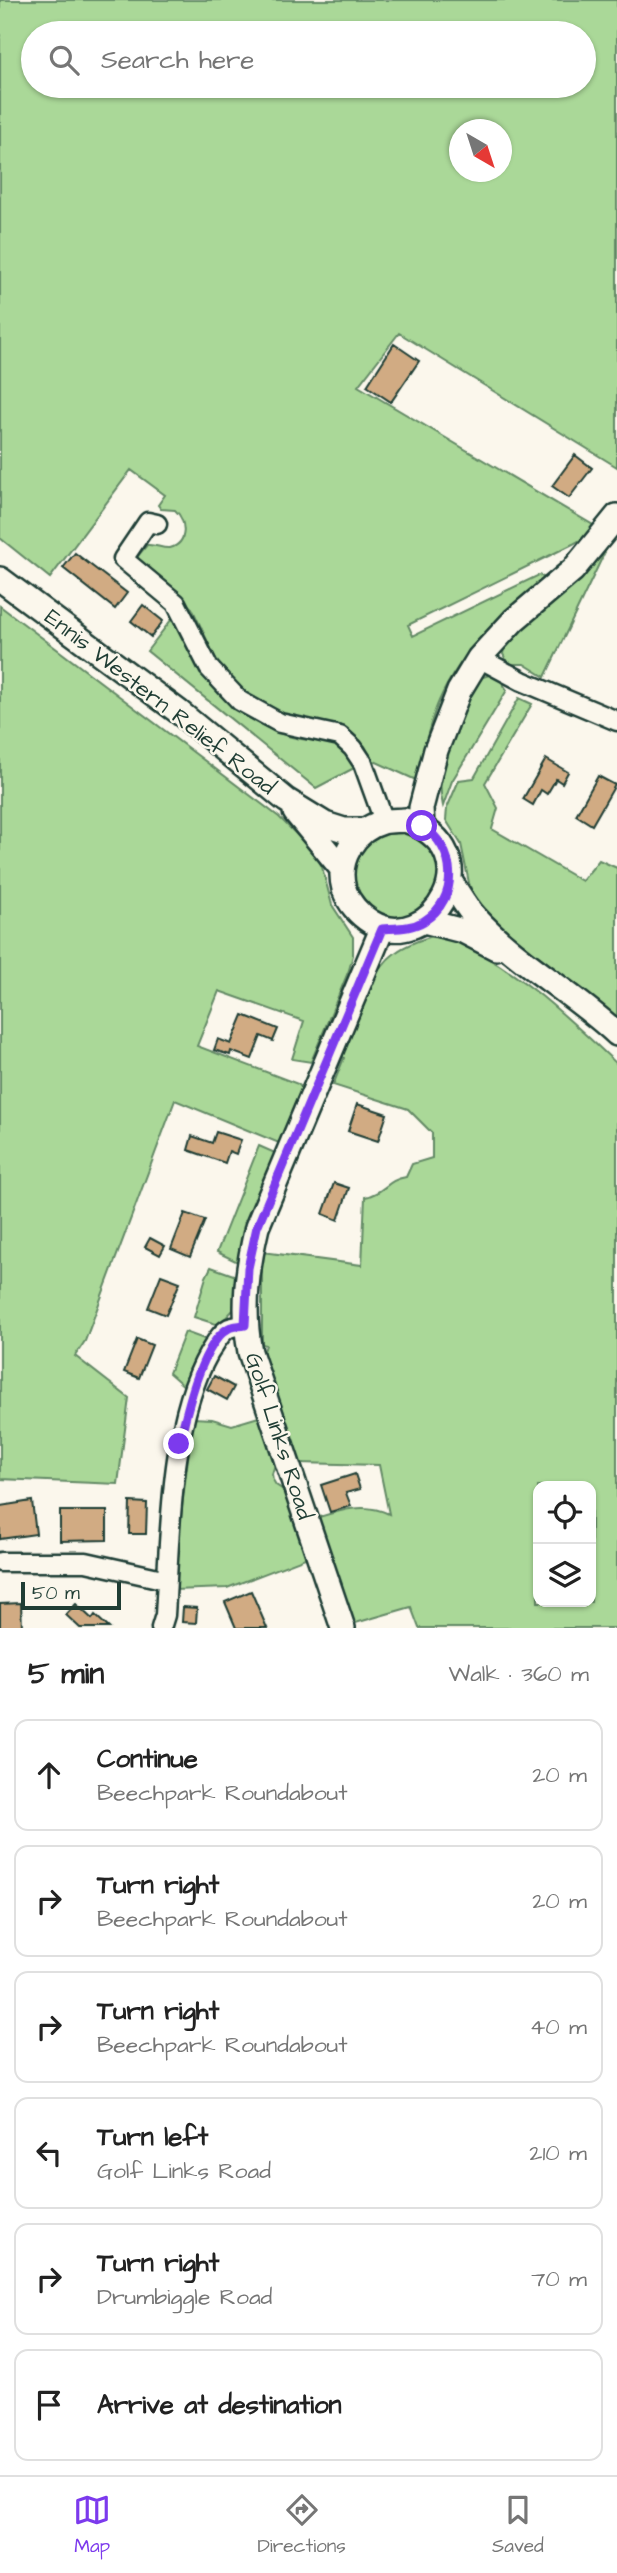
<!DOCTYPE html>
<html lang="en">
<head>
<meta charset="utf-8">
<style>
	:root { --surface:#fff; --page:#f6f6f6; --text:#222; --muted:#767676; --line:#e0e0e0; --accent:#7c3aed }
	body { margin:0; font-family:"Architects Daughter",sans-serif; background:var(--page); color:var(--text) }
	.controls { position:absolute; right:21px; bottom:21px; display:grid; overflow:hidden; border-radius:14px; box-shadow:0 2px 5px #0004 }
	.controls button { width:63px; height:63px; display:grid; place-items:center; padding:0; border:0; border-bottom:2px solid var(--line); background:var(--surface); color:var(--text); font:35px sans-serif }
	.compass { position:absolute; left:449px; top:119px; width:63px; height:63px; border-radius:50%; background:var(--surface); box-shadow:0 2px 5px #0004; rotate:141deg }
	.scale { position:absolute; left:21px; bottom:18px; width:100px; box-sizing:border-box; padding-left:7px; border:4px solid #1f3d34; border-top:0; font-size:19px; line-height:24px; white-space:nowrap; color:#1f3d34; -webkit-text-stroke:5px #fbf7ec; paint-order:stroke }
	.stop { position:absolute; width:21px; height:21px; margin:-16px; border:5px solid #7c3aed; border-radius:50%; background:#fff }
	.stop.end { background:#7c3aed; border-color:#fff; box-shadow:0 2px 7px #0008 }
	.list { margin:0; padding:0; list-style:none }
	h2 { display:flex; justify-content:space-between; align-items:center; height:91px; margin:0; padding:0 28px; font-size:30px }
	h2 small { font-size:23px; font-weight:400; color:var(--muted) }
	.list li { display:grid; grid-template-columns:46px 1fr auto; gap:21px; align-items:center; box-sizing:border-box; height:112px; margin:0 14px 14px; padding:0 14px; border:2px solid var(--line); border-radius:14px }
	.list b { display:block; font-size:26px; white-space:nowrap }
	.list p { margin:0; font-size:23px; white-space:nowrap; color:var(--muted) }
	.list em { font-size:23px; font-style:normal; color:var(--muted) }
	.icon { flex:none; width:38px; height:38px; fill:none; stroke:currentColor; stroke-width:2; stroke-linecap:round; stroke-linejoin:round }
	.map { position:relative; flex:none; width:617px; height:1628px; overflow:hidden }
	.search { position:absolute; background:var(--surface); box-shadow:0 2px 5px #0004; left:21px; right:21px; top:21px; height:77px; display:flex; align-items:center; gap:18px; box-sizing:border-box; padding:0 24px; border-radius:38px; color:var(--muted); font-size:26px }
	.sheet { height:847px; background:var(--surface) }
	nav { display:flex; justify-content:space-around; align-items:center; box-sizing:border-box; height:98px; border-top:2px solid var(--line); background:var(--surface); font-size:19px; color:var(--muted) }
	nav a { display:grid; justify-items:center; gap:4px }
	nav .on { color:var(--accent) }
	.map>svg:first-child { display:block }
	.green { fill:#aad898; stroke:#648a66; stroke-width:2; fill-rule:evenodd }
	.building { fill:#d1ab83; stroke:#1f3d34; stroke-width:2 }
	.lines { fill:none; stroke-linecap:round; stroke-linejoin:round }
	.minor-casing { stroke:#1f3d34; stroke-width:23 }
	.major-casing { stroke:#1f3d34; stroke-width:28 }
	.minor { stroke:#fbf7ec; stroke-width:18 }
	.major { stroke:#fbf7ec; stroke-width:23 }
	.route { stroke:#7c3aed; stroke-width:9 }
	.labels { text-anchor:middle; dominant-baseline:central; stroke-width:5; stroke-linejoin:round; paint-order:stroke }
	.street-label { font-size:23px; fill:#1f3d34; stroke:#fbf7ec }
</style>
</head>
<body>
<div class="map">
<svg width="617" height="1628" viewBox="0 0 617 1628">
	<rect width="100%" height="100%" fill="#fbf7ec"/>
	<filter id="ink" filterUnits="userSpaceOnUse"><feTurbulence type="fractalNoise" baseFrequency=".0143" numOctaves="2"/><feDisplacementMap in="SourceGraphic" scale="14" xChannelSelector="R" yChannelSelector="G"/><feConvolveMatrix kernelMatrix="1 2 1 2 8 2 1 2 1" color-interpolation-filters="sRGB"/></filter>
	<g filter="url(#ink)">
		<path class="green" d="M0 0H617V467L399 333 358 386 593 525 589 535 573 544 408 625 413 636 539 575 545 578C503 612 461 651 439 701 428 726 423 754 416 780L372 760 365 746 351 733 292 718 269 709 244 694 221 670 192 608 140 564 137 557 147 545C155 544 162 549 170 548 189 543 186 520 175 510L161 509 158 505 165 495 131 470 50 578 0 538ZM33 33H584V86H33ZM460 130H502V172H460Z
			M612 537 545 677 524 664H508L503 654 505 643Z
			M0 606 279 817 316 854 322 867 332 905 353 937V955L349 970 311 1062 292 1059 304 1021 219 991 197 1046 298 1084 302 1088 279 1143 175 1100 85 1341 75 1356 129 1398 118 1484 0 1479Z
			M175 615C191 649 204 687 237 710 251 720 269 730 285 735 317 746 336 732 356 767L316 788 147 651Z
			M495 673 502 676 501 681 507 690 452 781 443 806C432 762 459 716 477 679Z
			M519 698 532 704 485 783 498 808 492 829 582 881 599 860 617 868V1021L585 992 494 922 474 897 469 883 461 844 446 820 447 808 459 780 474 778Z
			M391 825 434 845 442 889 416 918 377 919 352 893C350 846 350 847 391 825Z
			M440 934C510 962 563 1013 617 1064V1628H419L411 1607 352 1624 316 1518C341 1510 365 1502 389 1514L379 1465 298 1463 263 1354 266 1345 262 1344V1252L362 1265 365 1197C385 1193 386 1180 406 1177L412 1164 432 1158V1133L408 1109 333 1085 344 1058 341 1054C354 1024 368 973 395 953 408 943 425 938 440 934ZM538 1486H591V1602H538Z
			M259 1146 275 1153 256 1199 260 1202 242 1264 217 1252Z
			M211 1267 239 1277 235 1308 219 1325 194 1317 206 1277Z
			M185 1332 207 1340 193 1365 185 1387 169 1373Z
			M262 1416 276 1461 272 1474 273 1480 276 1485 288 1493 308 1557 227 1588 174 1590 182 1507 193 1418 212 1419 232 1425Z"/>
		<path class="building" d="M394 344 419 361 391 402 367 386Z
			M575 455 592 468 569 498 552 486Z
			M75 553 127 593 115 609 63 568Z
			M143 605 163 621 151 637 131 621Z
			M546 759 568 772 562 783 556 779 547 794 541 790 533 805 523 799Z
			M598 776 615 785 592 825 576 815Z
			M243 1015 278 1029 273 1041 261 1036 252 1059 231 1051 230 1055 214 1050 218 1039 231 1044Z
			M357 1104 387 1114 378 1141 348 1131Z
			M216 1132 241 1140 236 1154 229 1151 225 1163 188 1150 192 1136 212 1143Z
			M334 1183 349 1188 338 1220 323 1214Z
			M185 1213 205 1220 190 1257 171 1249Z
			M150 1238 165 1246 160 1255 145 1247Z
			M161 1275 180 1282 166 1315 148 1308Z
			M137 1339 152 1345 139 1378 124 1372Z
			M214 1376 234 1387 227 1400 207 1389Z
			M355 1474 360 1489 346 1493 351 1506 330 1512 321 1485Z
			M32 1501 36 1534 0 1539V1506Z
			M130 1502 147 1503 146 1534H129Z
			M60 1511H107V1540L60 1541Z
			M251 1591 267 1628H236L225 1602Z
			M21 1603 22 1628H0V1604Z
			M76 1604 92 1619 95 1615 109 1628H80L66 1615Z
			M183 1607 197 1608 196 1623 182 1622Z"/>
		<g class="lines">
			<defs>
				<path id="minor" d="M157 524 148 522 123 559 176 603 209 668 240 701 280 723 340 736 353 748 363 763 384 821
					M479 658 522 681 617 721
					M0 1562H86L167 1580
					M161 1628 165 1615C170 1536 170 1421 209 1353 215 1344 220 1333 229 1328 234 1326 241 1326 245 1325"/>
				<path id="major" d="M0 579 179 712 286 800 325 824 344 830H365
					M295 812 342 869
					M405 820C497 852 429 958 371 922 359 915 348 902 344 889 336 860 354 830 383 822 390 820 398 821 405 820Z
					M422 826 421 808 436 750 459 691 479 658 514 620 573 570 617 516
					M450 881C458 892 465 906 475 917 516 962 572 992 617 1034
					M424 921 463 931 496 948
					M343 1628 250 1352C242 1309 247 1269 257 1227L382 929"/>
			</defs>
			<use href="#minor" class="minor-casing"/>
			<use href="#major" class="major-casing"/>
			<use href="#minor" class="minor"/>
			<use href="#major" class="major"/>
		</g>
	</g>
	<g class="lines" filter="url(#ink)">
		<path class="route" d="M179 1444C186 1415 201 1343 229 1328 233 1326 240 1326 245 1325L248 1268 257 1227 382 929C396 928 411 929 424 921 460 899 457 847 422 826"/>
	</g>
	<g class="labels">
		<g class="street-label">
			<text transform="translate(160 702) rotate(38)">Ennis Western Relief Road</text>
			<text transform="translate(279 1436) rotate(72)">Golf Links Road</text>
		</g>
	</g>
</svg>
<div class="controls">
<button><svg class="icon" aria-label="locate" viewBox="0 0 24 24"><circle cx="12" cy="12" r="6"/><path d="M12 2v4M12 18v4M2 12h4M18 12h4"/></svg></button>
<button><svg class="icon" aria-label="layers" viewBox="0 0 24 24"><path d="M12 4l9 5-9 5-9-5zM3 14l9 5 9-5"/></svg></button>
</div>
<svg class="compass" viewBox="-18 -18 36 36"><path d="M0-13l5 13h-10z" fill="#e53935"/><path d="M0 13l5-13h-10z" fill="#767676"/></svg>
<div class="scale">50 m</div>
<div class="stop" style="left:422px;top:826px"></div>
<div class="stop end" style="left:179px;top:1444px"></div>
<div class="search"><svg class="icon" aria-label="search" viewBox="0 0 24 24"><circle cx="10" cy="10" r="6"/><path d="M15 15l6 6"/></svg>Search here</div>
</div>
<section class="sheet">
<h2>5 min<small>Walk · 360 m</small></h2>
<ul class="list">
<li><svg class="icon" aria-label="ahead" viewBox="0 0 24 24"><path d="M12 20V5M6 11l6-6 6 6"/></svg><div><b>Continue</b><p>Beechpark Roundabout</p></div><em>20 m</em></li>
<li><svg class="icon" aria-label="right" viewBox="0 0 24 24"><path d="M7 20v-9h11M14 6l5 5-5 5"/></svg><div><b>Turn right</b><p>Beechpark Roundabout</p></div><em>20 m</em></li>
<li><svg class="icon" aria-label="right" viewBox="0 0 24 24"><path d="M7 20v-9h11M14 6l5 5-5 5"/></svg><div><b>Turn right</b><p>Beechpark Roundabout</p></div><em>40 m</em></li>
<li><svg class="icon" aria-label="left" viewBox="0 0 24 24"><path d="M17 20v-9H6M10 6l-5 5 5 5"/></svg><div><b>Turn left</b><p>Golf Links Road</p></div><em>210 m</em></li>
<li><svg class="icon" aria-label="right" viewBox="0 0 24 24"><path d="M7 20v-9h11M14 6l5 5-5 5"/></svg><div><b>Turn right</b><p>Drumbiggle Road</p></div><em>70 m</em></li>
<li><svg class="icon" aria-label="arrive" viewBox="0 0 24 24"><path d="M6 21V4h12l-3 4 3 4H6"/></svg><div><b>Arrive at destination</b></div></li>
</ul>
</section>
<nav>
<a class="on"><svg class="icon" aria-label="map" viewBox="0 0 24 24"><path d="M3 6l6-2 6 2 6-2v14l-6 2-6-2-6 2zM9 4v14M15 6v14"/></svg>Map</a>
<a><svg class="icon" aria-label="directions" viewBox="0 0 24 24"><path d="M12 3l9 9-9 9-9-9zM9 14v-3h6M13 9l2 2-2 2"/></svg>Directions</a>
<a><svg class="icon" aria-label="saved" viewBox="0 0 24 24"><path d="M7 4h10v16l-5-4-5 4z"/></svg>Saved</a>
</nav>
</body>
</html>
